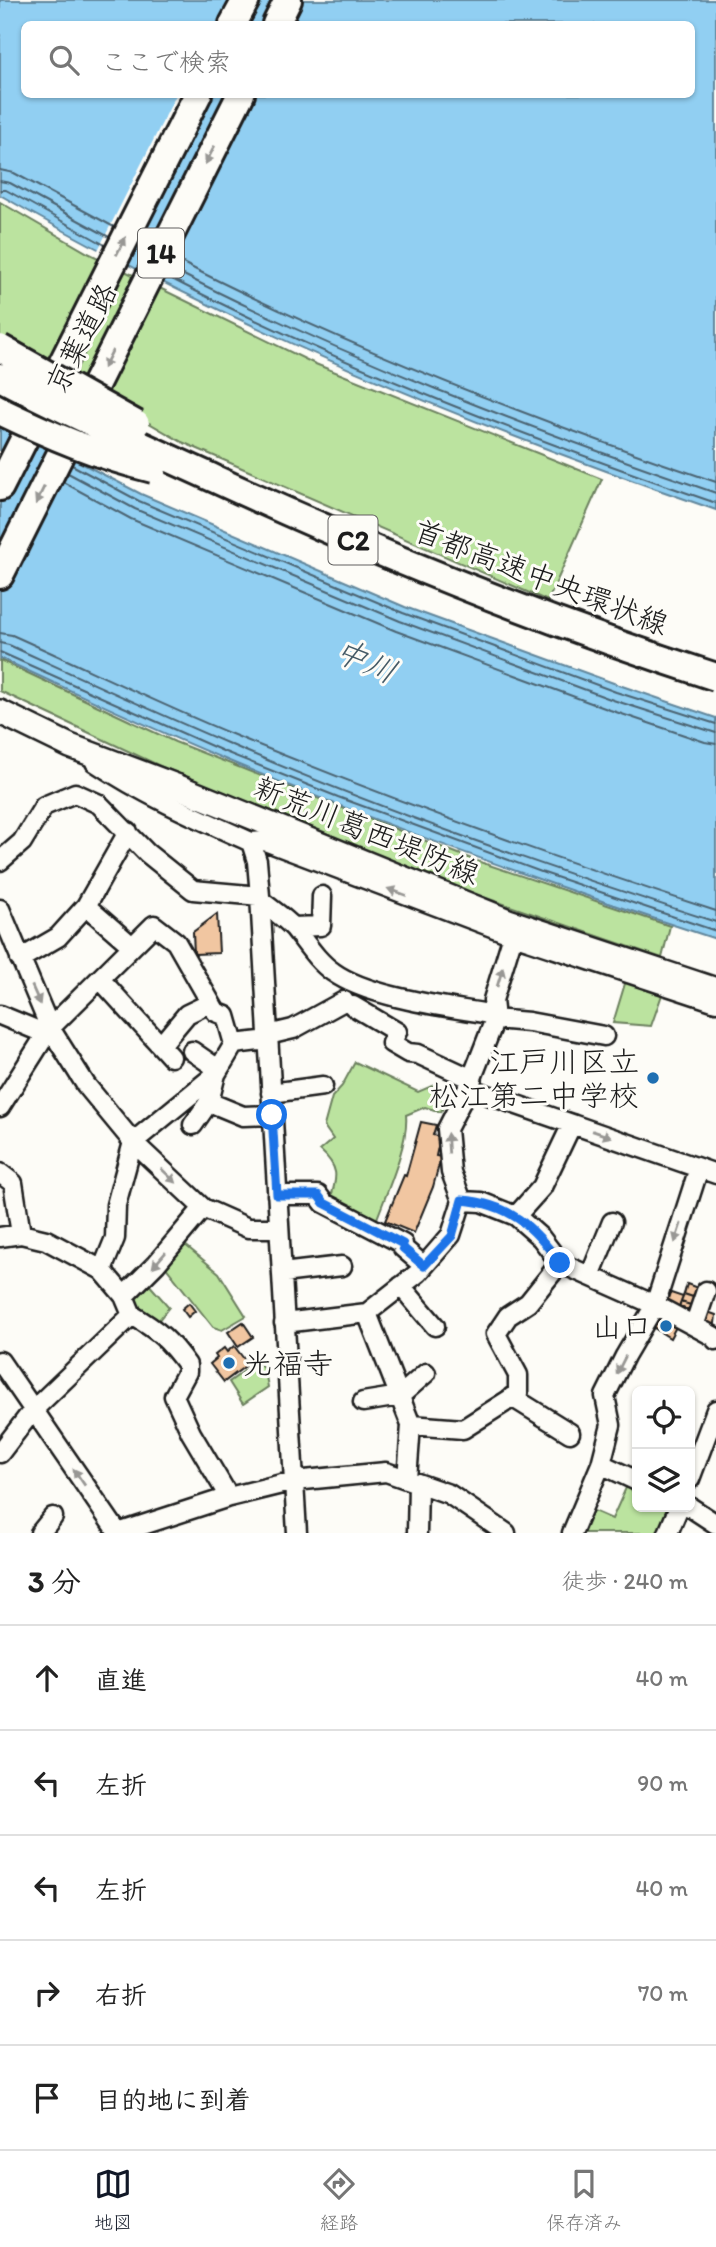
<!DOCTYPE html>
<html lang="ja">
<head>
<meta charset="utf-8">
<style>
	:root { --surface:#fff; --page:#f6f6f6; --text:#222; --muted:#767676; --line:#e0e0e0; --accent:#111827 }
	body { margin:0; font-family:Itim,"Klee One",sans-serif; background:var(--page); color:var(--text) }
	.controls { position:absolute; right:21px; bottom:21px; display:grid; overflow:hidden; border-radius:10px; box-shadow:0 2px 5px #0004 }
	.controls button { width:63px; height:63px; display:grid; place-items:center; padding:0; border:0; border-bottom:2px solid var(--line); background:var(--surface); color:var(--text); font:35px sans-serif }
	.stop { position:absolute; width:21px; height:21px; margin:-16px; border:5px solid #1a73e8; border-radius:50%; background:#fff }
	.stop.end { background:#1a73e8; border-color:#fff; box-shadow:0 2px 7px #0008 }
	.list { margin:0; padding:0; list-style:none }
	h2 { display:flex; justify-content:space-between; align-items:center; height:91px; margin:0; padding:0 28px; font-size:30px }
	h2 small { font-size:23px; font-weight:400; color:var(--muted) }
	.list li { display:grid; grid-template-columns:46px 1fr auto; gap:21px; align-items:center; box-sizing:border-box; height:105px; padding:0 28px; border-top:2px solid var(--line) }
	.list b { display:block; font-size:26px; white-space:nowrap }
	.list em { font-size:23px; font-style:normal; color:var(--muted) }
	.icon { flex:none; width:38px; height:38px; fill:none; stroke:currentColor; stroke-width:2; stroke-linecap:round; stroke-linejoin:round }
	.map { position:relative; flex:none; width:716px; height:1533px; overflow:hidden }
	.search { position:absolute; background:var(--surface); box-shadow:0 2px 5px #0004; left:21px; right:21px; top:21px; height:77px; display:flex; align-items:center; gap:18px; box-sizing:border-box; padding:0 24px; border-radius:10px; color:var(--muted); font-size:26px }
	.sheet { height:616px; background:var(--surface) }
	nav { display:flex; justify-content:space-around; align-items:center; box-sizing:border-box; height:98px; border-top:2px solid var(--line); background:var(--surface); font-size:19px; color:var(--muted) }
	nav a { display:grid; justify-items:center; gap:4px }
	nav .on { color:var(--accent) }
	.map>svg:first-child { display:block }
	.green { fill:#bbe39f; stroke:#6c805e; stroke-width:2 }
	.water { fill:#91cff2; stroke:#62879c; stroke-width:2; fill-rule:evenodd }
	.pier { fill:#fdfcf7 }
	.lines { fill:none; stroke-linecap:round; stroke-linejoin:round }
	.shore { stroke:#4b6472; stroke-width:2 }
	.building { fill:#f1c6a1; stroke:#1c1c1c; stroke-width:2 }
	.minor-casing { stroke:#1c1c1c; stroke-width:23 }
	.major-casing { stroke:#1c1c1c; stroke-width:28 }
	.highway-casing { stroke:#1c1c1c; stroke-width:32 }
	.minor { stroke:#fdfcf7; stroke-width:18 }
	.major { stroke:#fdfcf7; stroke-width:23 }
	.highway { stroke:#fdfcf7; stroke-width:26 }
	.highway-bridge-casing { stroke:#1c1c1c; stroke-width:32; stroke-linecap:butt }
	.highway-bridge { stroke:#fdfcf7; stroke-width:26 }
	.oneway { fill:#989794 }
	.route { stroke:#1a73e8; stroke-width:9 }
	.poi-dot { fill:#1f6fb2; stroke:#fdfcf7; stroke-width:2.5 }
	.labels { text-anchor:middle; dominant-baseline:central; stroke-width:6; stroke-linejoin:round; paint-order:stroke }
	.shield { fill:#fdfcf7; stroke:#605f5e; stroke-width:2 }
	.shield-label { font-size:28px; font-weight:bold; fill:#1c1c1c }
	.street-label { font-size:30px; fill:#1c1c1c; stroke:#fdfcf7 }
	.poi-label { font-size:30px; fill:#1c1c1c; stroke:#fdfcf7; text-anchor:end }
	.water-label { font-size:32px; font-style:italic; fill:#455b67; stroke:#fdfcf7 }
</style>
</head>
<body>
<div class="map">
<svg width="716" height="1533" viewBox="0 0 716 1533">
	<rect width="100%" height="100%" fill="#fdfcf7"/>
	<filter id="ink" filterUnits="userSpaceOnUse"><feTurbulence type="fractalNoise" baseFrequency=".0143" numOctaves="2"/><feDisplacementMap in="SourceGraphic" scale="14" xChannelSelector="R" yChannelSelector="G"/><feConvolveMatrix kernelMatrix="1 2 1 2 8 2 1 2 1" color-interpolation-filters="sRGB"/></filter>
	<g filter="url(#ink)">
		<path class="green" d="M0 202 88 253 313 363 602 479 548 601 182 442 0 336Z
			M0 660 175 742 474 860 670 926 662 958 460 889 160 766 0 691Z
			M627 977 664 989 651 1026 613 1023Z
			M355 1062 418 1092 434 1085 449 1093 441 1112 425 1107 406 1115C409 1144 385 1196 375 1224L330 1200C338 1176 339 1167 320 1150L333 1139 324 1126 332 1097 342 1086Z
			M184 1244 219 1273 246 1316 222 1330 213 1327 165 1266Z
			M147 1282 169 1307 158 1321 134 1303 135 1292Z
			M258 1361 265 1371 268 1387 243 1404 229 1382Z
			M629 1481 637 1485V1507H677L666 1533H577L587 1508 612 1519Z"/>
		<path class="water" d="M0 0H716V510C469 425 226 325 0 195ZM24 24H692V94H24Z
			M0 421 141 494 405 607 619 685 716 718V939C550 885 384 826 222 758 147 727 74 692 0 658Z"/>
		<path class="pier" d="M176 95H209L123 265 97 252Z"/>
		<g class="lines">
			<path class="shore" d="M0 170 14 173 114 227
				M0 181 10 183 109 237
				M0 190H6L105 245
				M175 259C345 347 535 420 716 482
				M170 268C342 357 533 430 716 493
				M166 276C340 366 532 439 716 503
				M72 465 139 501 403 613 616 692 716 724
				M68 473 135 509 400 621 613 700 716 733
				M63 482 131 519 396 631 610 710 705 742 716 744
				M0 633 12 635C86 668 159 704 234 735 392 800 553 858 716 911
				M0 643 9 645C81 678 154 712 227 743 386 812 551 869 716 922
				M0 652 225 752 338 797 544 873 716 931"/>
		</g>
		<path class="building" d="M217 914 219 953 194 954 193 932Z
			M421 1122 436 1125 433 1135 440 1137 436 1156 441 1157 433 1187 414 1233 385 1221 404 1175 406 1176Z
			M687 1284 703 1290 699 1299 684 1294Z
			M665 1291 683 1297 677 1312 663 1298Z
			M684 1294 699 1299 697 1307 681 1302Z
			M681 1302 697 1307 692 1319 677 1312Z
			M189 1303 195 1311 188 1317 182 1309Z
			M702 1310 716 1315 714 1332 701 1323Z
			M660 1316 677 1325 670 1338 654 1328Z
			M243 1322 253 1337 238 1347 228 1332Z
			M234 1346 248 1364 224 1382 210 1364 217 1358 215 1355 224 1348 227 1352Z"/>
		<g class="lines">
			<defs>
				<path id="minor" d="M95 762C144 795 197 818 251 842L265 841 513 935 716 1002
					M251 842 257 861 260 896 297 1533
					M0 861 22 842 44 806 75 793 99 804 147 853 193 890 260 896
					M260 900C271 909 285 918 294 928 306 943 317 961 333 972 369 998 450 1007 494 1015
					M86 906 132 946
					M0 909 50 1028 86 1085 133 1142 203 1208 248 1228H279
					M293 927 321 926 322 896
					M20 959 58 937 86 906 128 832
					M101 980 171 1057
					M353 1006 397 1032 391 1043 408 1053 418 1054 472 1079
					M0 1015 46 1034
					M495 1019 529 1022 604 1036
					M268 1035 293 1029 344 1001
					M234 1044 268 1040
					M161 1045 187 1014 210 1003
					M192 1051 218 1069
					M468 1088 716 1174
					M271 1093 323 1086
					M209 1102 243 1116 272 1115
					M0 1107 50 1028 154 925 176 942 216 1012 226 1016 234 1044 216 1074
					M0 1173 13 1183 21 1234
					M277 1195H318L324 1203 403 1244V1248L424 1266
					M462 1201 481 1202 516 1216 541 1238 560 1263 655 1305 713 1336 716 1340
					M516 1216 542 1187 572 1124
					M0 1237 21 1234 46 1240 102 1270 124 1296
					M102 1270 115 1238 116 1205 133 1142 216 1074 209 1102 193 1125
					M282 1273 342 1266
					M590 1276 612 1222
					M401 1286 435 1326
					M367 1313 411 1425 407 1479
					M132 1315C159 1331 169 1340 187 1365V1372L174 1396 191 1433 229 1497
					M284 1323 367 1313 418 1273 451 1235 462 1201 451 1172 447 1129 468 1088 495 1019 493 1000 513 935
					M694 1326 706 1291
					M0 1361 118 1533
					M512 1397 570 1433
					M363 1402 400 1396 426 1373
					M411 1425 463 1429 518 1394V1375L496 1334 508 1316 528 1303 560 1263
					M0 1453 33 1410 132 1315 124 1296 156 1264 203 1208
					M601 1464 637 1481
					M690 1479 716 1410
					M690 1507 716 1524
					M40 1533 53 1517
					M118 1533 229 1497 294 1481 386 1472 449 1494 506 1533
					M417 1533 418 1484
					M572 1533 601 1464 611 1425 605 1396 625 1356 655 1305 699 1168
					M668 1533 679 1507"/>
				<path id="major" d="M0 712 70 746 176 786 508 921 716 990"/>
				<path id="highway" d="M233 24 246 0
					M276 24 288 0
					M0 487 198 94
					M0 575 241 94"/>
			</defs>
			<use href="#minor" class="minor-casing"/>
			<use href="#major" class="major-casing"/>
			<use href="#highway" class="highway-casing"/>
			<use href="#minor" class="minor"/>
			<use href="#major" class="major"/>
			<use href="#highway" class="highway"/>
			<defs>
				<path id="highway-bridge" d="M0 348 136 424
					M0 377C70 414 143 446 215 479 378 554 545 622 716 677
					M0 411C50 435 99 456 153 469"/>
			</defs>
			<use href="#highway-bridge" class="highway-bridge-casing"/>
			<use href="#highway-bridge" class="highway-bridge"/>
		</g>
		<defs><path id="oneway-solid" d="M-6-.8H1V-3.2L6.5 0L1 3.2V.8H-6Z" transform="scale(1.75)"/></defs>
		<g class="oneway">
			<use href="#oneway-solid" transform="translate(210 155) rotate(117)"/>
			<use href="#oneway-solid" transform="translate(121 246) rotate(-63)"/>
			<use href="#oneway-solid" transform="translate(108 359) rotate(117)"/>
			<use href="#oneway-solid" transform="translate(40 495) rotate(116)"/>
			<use href="#oneway-solid" transform="translate(397 892) rotate(-160)"/>
			<use href="#oneway-solid" transform="translate(500 977) rotate(-73)"/>
			<use href="#oneway-solid" transform="translate(36 995) rotate(66)"/>
			<use href="#oneway-solid" transform="translate(602 1134) rotate(19)"/>
			<use href="#oneway-solid" transform="translate(448 1143) rotate(-94)"/>
			<use href="#oneway-solid" transform="translate(169 1176) rotate(43)"/>
			<use href="#oneway-solid" transform="translate(678 1233) rotate(108)"/>
			<use href="#oneway-solid" transform="translate(159 1260) rotate(131)"/>
			<use href="#oneway-solid" transform="translate(621 1365) rotate(117)"/>
			<use href="#oneway-solid" transform="translate(79 1477) rotate(-125)"/>
		</g>
	</g>
	<g class="lines" filter="url(#ink)">
		<path class="route" d="M272 1115 277 1195H318L324 1203 403 1244V1248L424 1266 452 1236 462 1200C510 1204 533 1226 560 1263"/>
	</g>
	<g class="poi-dot">
		<circle cx="653" cy="1078" r="7"/>
		<circle cx="666" cy="1326" r="7"/>
		<circle cx="229" cy="1363" r="7"/>
	</g>
	<g class="labels">
		<g class="shield">
			<rect x="138" y="228.5" width="46" height="49" rx="5"/>
			<rect x="328.5" y="515.5" width="49" height="49" rx="5"/>
		</g>
		<g class="shield-label">
			<text x="161" y="253">14</text>
			<text x="353" y="540">C2</text>
		</g>
		<g class="street-label">
			<text transform="translate(81 338) rotate(-63)">京葉道路</text>
			<text transform="translate(541 577) rotate(21)">首都高速中央環状線</text>
			<text transform="translate(367 830) rotate(22)">新荒川葛西堤防線</text>
		</g>
		<g class="poi-label">
			<text x="639" y="1061">江戸川区立<tspan x="639" dy="34">松江第二中学校</tspan></text>
			<text x="652" y="1326">山口</text>
			<text x="243" y="1363" text-anchor="start">光福寺</text>
		</g>
		<g class="water-label">
			<text transform="translate(366 661) rotate(24)">中川</text>
		</g>
	</g>
</svg>
<div class="controls">
<button><svg class="icon" aria-label="locate" viewBox="0 0 24 24"><circle cx="12" cy="12" r="6"/><path d="M12 2v4M12 18v4M2 12h4M18 12h4"/></svg></button>
<button><svg class="icon" aria-label="layers" viewBox="0 0 24 24"><path d="M12 4l9 5-9 5-9-5zM3 14l9 5 9-5"/></svg></button>
</div>
<div class="stop" style="left:272px;top:1115px"></div>
<div class="stop end" style="left:560px;top:1263px"></div>
<div class="search"><svg class="icon" aria-label="search" viewBox="0 0 24 24"><circle cx="10" cy="10" r="6"/><path d="M15 15l6 6"/></svg>ここで検索</div>
</div>
<section class="sheet">
<h2>3 分<small>徒歩 · 240 m</small></h2>
<ul class="list">
<li><svg class="icon" aria-label="ahead" viewBox="0 0 24 24"><path d="M12 20V5M6 11l6-6 6 6"/></svg><div><b>直進</b></div><em>40 m</em></li>
<li><svg class="icon" aria-label="left" viewBox="0 0 24 24"><path d="M17 20v-9H6M10 6l-5 5 5 5"/></svg><div><b>左折</b></div><em>90 m</em></li>
<li><svg class="icon" aria-label="left" viewBox="0 0 24 24"><path d="M17 20v-9H6M10 6l-5 5 5 5"/></svg><div><b>左折</b></div><em>40 m</em></li>
<li><svg class="icon" aria-label="right" viewBox="0 0 24 24"><path d="M7 20v-9h11M14 6l5 5-5 5"/></svg><div><b>右折</b></div><em>70 m</em></li>
<li><svg class="icon" aria-label="arrive" viewBox="0 0 24 24"><path d="M6 21V4h12l-3 4 3 4H6"/></svg><div><b>目的地に到着</b></div></li>
</ul>
</section>
<nav>
<a class="on"><svg class="icon" aria-label="map" viewBox="0 0 24 24"><path d="M3 6l6-2 6 2 6-2v14l-6 2-6-2-6 2zM9 4v14M15 6v14"/></svg>地図</a>
<a><svg class="icon" aria-label="directions" viewBox="0 0 24 24"><path d="M12 3l9 9-9 9-9-9zM9 14v-3h6M13 9l2 2-2 2"/></svg>経路</a>
<a><svg class="icon" aria-label="saved" viewBox="0 0 24 24"><path d="M7 4h10v16l-5-4-5 4z"/></svg>保存済み</a>
</nav>
</body>
</html>
